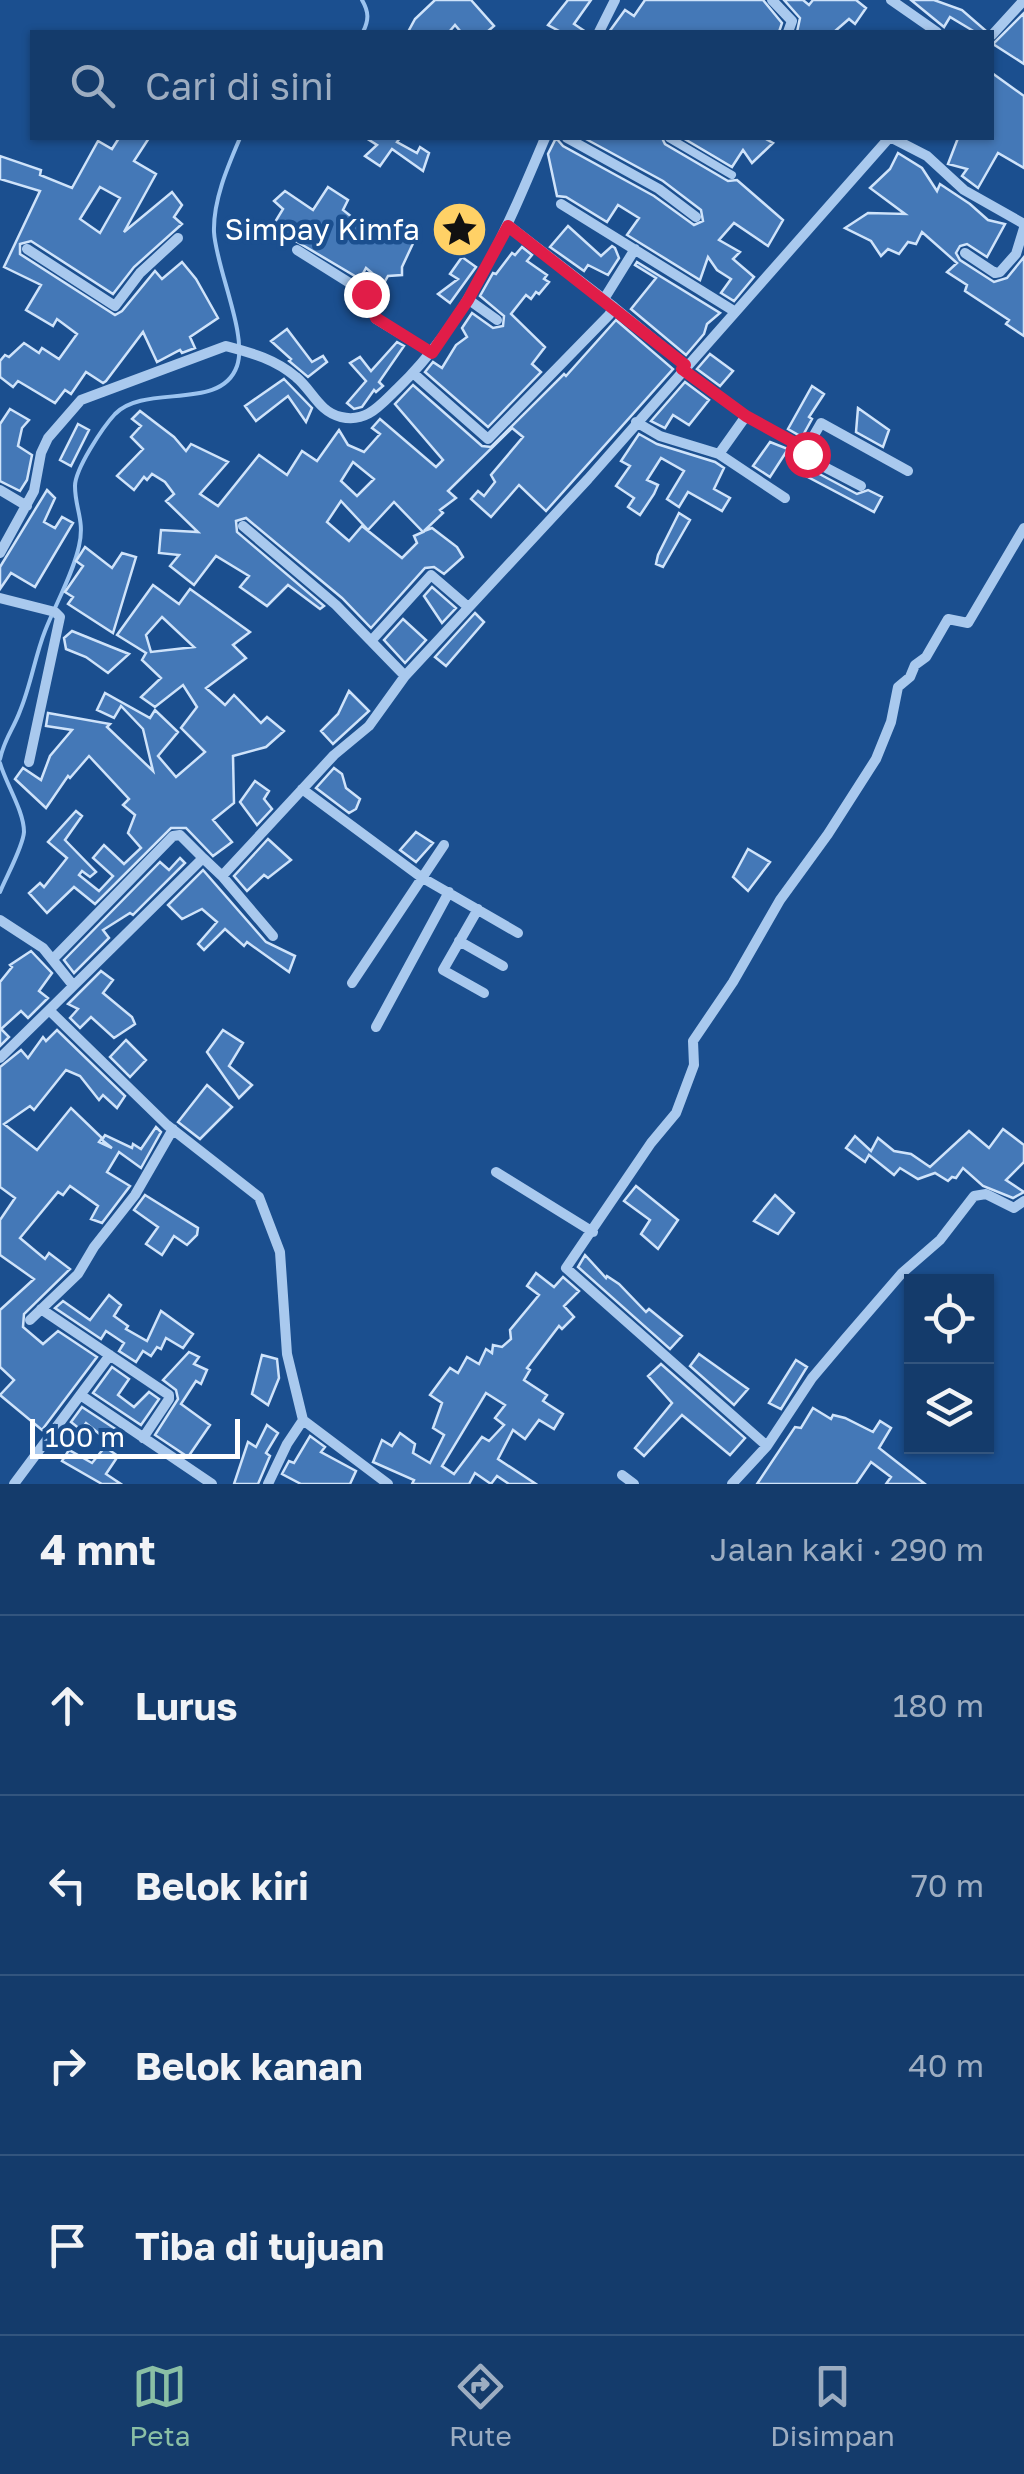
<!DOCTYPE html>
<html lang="id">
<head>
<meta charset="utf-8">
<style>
	:root { --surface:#143b6b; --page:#214673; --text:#f1f3f6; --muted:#9dadc1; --line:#33557e; --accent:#8abfa5 }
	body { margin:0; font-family:"Golos Text",sans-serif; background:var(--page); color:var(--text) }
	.controls { position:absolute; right:30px; bottom:30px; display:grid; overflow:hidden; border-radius:0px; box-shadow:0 2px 8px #0004 }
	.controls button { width:90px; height:90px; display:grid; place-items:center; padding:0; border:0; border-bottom:2px solid var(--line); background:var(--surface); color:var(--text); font:50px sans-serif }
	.scale { position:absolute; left:30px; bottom:25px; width:210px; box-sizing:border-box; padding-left:10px; border:5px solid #fff; border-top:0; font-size:28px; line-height:35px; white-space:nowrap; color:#fff; -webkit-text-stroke:8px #1b4f8f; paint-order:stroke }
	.stop { position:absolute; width:30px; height:30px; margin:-22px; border:8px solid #e11d48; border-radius:50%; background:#fff }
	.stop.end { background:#e11d48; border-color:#fff; box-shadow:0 2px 10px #0008 }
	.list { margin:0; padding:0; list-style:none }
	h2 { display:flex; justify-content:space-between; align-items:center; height:130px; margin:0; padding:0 40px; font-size:42px }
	h2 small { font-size:32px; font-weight:400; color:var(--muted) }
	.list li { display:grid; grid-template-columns:65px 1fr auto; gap:30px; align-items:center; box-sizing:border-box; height:180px; padding:0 40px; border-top:2px solid var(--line) }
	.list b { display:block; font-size:38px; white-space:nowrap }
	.list em { font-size:32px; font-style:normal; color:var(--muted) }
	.icon { flex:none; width:55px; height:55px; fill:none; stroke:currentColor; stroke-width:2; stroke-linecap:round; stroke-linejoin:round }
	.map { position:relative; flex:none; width:1024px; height:1484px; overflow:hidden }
	.search { position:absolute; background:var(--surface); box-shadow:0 2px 8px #0004; left:30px; right:30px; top:30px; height:110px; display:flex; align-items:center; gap:25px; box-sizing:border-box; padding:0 35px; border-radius:0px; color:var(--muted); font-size:38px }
	.sheet { height:850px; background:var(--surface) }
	nav { display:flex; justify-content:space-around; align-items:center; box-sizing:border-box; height:140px; border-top:2px solid var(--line); background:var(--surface); font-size:28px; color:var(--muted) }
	nav a { display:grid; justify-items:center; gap:5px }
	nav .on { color:var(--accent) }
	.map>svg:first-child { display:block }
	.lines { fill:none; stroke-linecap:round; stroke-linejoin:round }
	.stream { stroke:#9cc4f0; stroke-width:4 }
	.building { fill:#4478b7; stroke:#cfe3fa; stroke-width:2.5; fill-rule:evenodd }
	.service { stroke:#a9c9ee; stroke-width:8 }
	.minor { stroke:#a9c9ee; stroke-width:10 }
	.route { stroke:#e11d48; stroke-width:12 }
	.labels { text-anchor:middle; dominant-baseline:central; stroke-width:9; stroke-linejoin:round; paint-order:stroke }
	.poi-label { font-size:30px; fill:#fff; stroke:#1b4f8f; text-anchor:end }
</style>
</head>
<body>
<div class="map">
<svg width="1024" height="1484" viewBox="0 0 1024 1484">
	<rect width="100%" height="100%" fill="#1b4f8f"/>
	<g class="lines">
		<path class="stream" d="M362 0C369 12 369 20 363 32
			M0 759C5 737 13 730 20 711 31 685 35 656 45 631 56 603 73 574 79 546 85 520 75 509 75 486 75 469 103 427 115 414 145 383 221 412 237 366 248 335 216 268 214 232 213 200 228 166 240 138
			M0 763C6 784 24 811 24 832 23 847 6 877 0 892"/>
	</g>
	<path class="building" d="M435 0H471L494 26 487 32H461L455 25 449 32H408L415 19Z
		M568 0H591L574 24 586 32H561L548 25Z
		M645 0H763L782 23 779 32H609L625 10 634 16Z
		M784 0H803L809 5 813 0H856L866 8 855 24 849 19 834 32H797L800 18Z
		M911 0H934L962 10 985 30 975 32 950 17 944 27Z
		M1024 13V64L993 44Z
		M992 73 1024 96V168L998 153 978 188 962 176 967 169 948 164 958 138H992Z
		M119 138H149L134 161 156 174 124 232 172 192 182 205 174 217 182 224 134 267 113 294 31 241 20 244V254L115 315 122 311 155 271 162 279 182 262 196 279 218 318 190 337 195 348 182 353 180 350 157 362 143 332 106 381 103 383 86 372 71 394 65 390 55 403 18 381 13 387 0 377V361L5 355 9 357 24 343 39 353 42 348 59 359 77 334 57 319 53 326 26 310 41 285 4 267 40 191 0 179V156L41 170 40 175 72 188 98 141 112 149ZM100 187 120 198 100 233 80 219Z
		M366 138H400L397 142 417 153 420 147 429 153 423 171 392 149 380 166 365 156 377 145Z
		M556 138 563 146 654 196 694 225 703 221 701 210 663 181 584 138H662L665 144 728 181 737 180 783 220 768 246 734 223 719 240 740 252 733 259 754 277 734 301 721 293 731 279 717 270 708 257 700 280 627 235 639 218 618 205 607 222 566 197 557 196 548 154Z
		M683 138H764L773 143 752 163 743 150 732 167Z
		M898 153 922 168 937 191 940 184 970 204 988 220 1005 224 987 257 967 244 960 246 956 253 960 260 994 282 1007 278 1024 257V336L1006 324 1009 320 965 291 967 285 947 272 957 263 922 232 916 244 908 242 899 254 888 249 881 256 871 241 845 228 868 213 905 214 870 188 890 169Z
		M328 187 348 200 343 210 371 232 375 224 405 236 407 232 416 237 402 267V275L388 276 384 283 366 268 360 279 272 227 283 209 274 201 285 191 313 210Z
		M568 226 601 256 612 246 615 248 619 258 608 275 588 265 584 271 550 247Z
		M522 247 532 255 527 261 547 275 544 279 549 282 539 294 536 292 531 299 526 295 511 314 545 347 532 364 541 372 488 427 425 372 433 362 442 368 456 345 467 337 462 328 472 313 493 328 503 326 504 316 480 296 493 273 496 274 512 253 515 255Z
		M462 257 476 267 450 303 438 294 458 279 450 274Z
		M637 262 720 313 707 324 704 334 686 355 631 309 656 278 635 265Z
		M616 320 673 369 546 511 519 485 491 517 471 499 478 491 484 496 495 482 491 475 523 437 512 428 448 491 456 498 440 510 443 513 424 531 432 528 457 547 463 557 444 574 434 567 425 568 371 628 342 598 246 518 236 521 237 532 324 606 320 609 288 585 267 606 240 587 249 576 216 556 194 585 170 566 179 555 159 553 161 530 198 532 166 501 174 494 165 482 152 474 147 480 144 477 134 490 117 476 143 449 131 437 141 426 132 419 140 411 174 437 186 451 191 444 228 462 200 494 218 506 259 455 287 475 302 451 317 461 339 430 348 445 364 452 380 434 372 428 380 419 436 467 443 460 395 404 413 385 482 446 491 447 564 374 566 376ZM353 462 374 479 357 496 341 481ZM341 501 368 530 394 502 423 532 414 536 417 543 402 558 362 526 349 541 327 522Z
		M287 329 312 362 323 356 327 362 308 377 289 361 291 359 271 341Z
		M397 342 404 346 379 382 383 386 376 392 374 390 362 407 354 409 347 403 366 381 350 363 360 357 371 371Z
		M710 354 733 371 720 386 697 369Z
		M284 379 312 408 306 422 288 396 256 421 245 406Z
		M685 382 709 400 689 425 673 415 665 428 651 421Z
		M812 386 824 394 809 417 812 419 802 437 788 429Z
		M858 408 889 430 883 447 856 432Z
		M10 409 29 420 22 428 18 446 32 455 27 480 20 491 0 481V424Z
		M78 424 89 430 71 466 60 460Z
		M639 434 657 444 715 462 724 468 714 489 730 498 722 511 688 492 679 507 667 499 684 471 661 458 647 480 658 485 654 494 640 515 628 507 634 498 616 486 630 466 621 461Z
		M770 442 788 449 770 477 753 466Z
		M810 469 857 494 868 490 882 497 874 512 806 476Z
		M47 490 55 498 44 522 55 528 62 517 73 523 35 587 11 573 0 589V567Z
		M679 513 690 520 663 567 656 564 658 555Z
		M85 547 112 568 122 553 136 557 113 633 68 604 73 597 65 592 83 566 76 561Z
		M153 585 179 604 190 589 250 632 233 645 246 658 206 688 225 705 234 695 261 723 267 717 284 731 266 747 233 756 234 803 213 820 232 842 213 856 186 828H171L95 904 74 887 47 913 29 893 40 883 44 887 67 858 48 842 76 811 82 816 65 840 96 872 90 877 82 871 79 875 99 891 113 876 93 858 104 845 124 864 141 848 128 833 135 815 123 805 129 799 89 756 70 778 68 776 46 808 15 779 23 768 41 780 50 756 72 730 46 726 48 713 110 724 107 727 153 771 143 729 121 706 114 718 97 710 105 693 150 718 155 710 178 732 158 756 176 777 205 752 181 728 197 707 183 685 155 707 141 697 161 678 142 660 146 653 117 635ZM162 617 194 647 151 652 146 635Z
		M432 587 456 608 442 623 424 596Z
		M475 613 484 622 446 666 435 657Z
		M403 619 426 640 405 663 384 640Z
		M72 631 109 646 129 654 108 673 86 657 66 649 64 638Z
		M349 691 369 711 333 744 321 731 338 714Z
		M334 768 342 774 346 788 360 799 356 809 349 813 316 788Z
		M255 781 269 791 264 799 272 809 257 825 240 802Z
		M416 832 433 843 416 862 400 850Z
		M268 839 291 860 268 878 264 875 247 891 234 876Z
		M748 849 770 862 748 891 733 877Z
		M180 858 185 863 133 915 130 913 103 930 109 938 74 973 64 960 160 862 169 870Z
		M203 870 266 942 295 956 289 972 247 942 244 946 225 929 204 950 198 944 217 922 202 909 182 919 168 905Z
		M31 951 52 973 39 991 48 998 28 1018 21 1011 1 1029 9 1037 0 1046V982L12 967 10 965Z
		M101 971 113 980 103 993 132 1017 135 1024 114 1038 91 1017 80 1028 70 1018 78 1009 68 1004Z
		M57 1030 125 1096 117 1108 103 1095 99 1100 80 1076 66 1070 34 1110 30 1106 4 1124 37 1150 71 1108 102 1138 99 1142 112 1148 102 1140 105 1135 132 1148 133 1144 141 1149 156 1127 161 1132 141 1168 119 1152 107 1172 130 1186 102 1223 91 1219 98 1206 70 1186 63 1195 58 1192 20 1238 45 1259 49 1253 70 1269 24 1314 23 1327 43 1344 58 1331 97 1357 42 1430 0 1395 14 1380 0 1367V1310L34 1279 0 1255V1220L15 1198 0 1187V1067L21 1050 28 1058 43 1037 46 1041Z
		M223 1030 243 1043 229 1066 252 1085 239 1098 207 1052Z
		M126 1040 146 1060 130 1077 110 1057Z
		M207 1085 232 1107 200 1139 178 1122Z
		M1003 1129 1024 1145V1162L1006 1180 1024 1192 1013 1198 983 1186 963 1168 956 1178 952 1177 948 1181 935 1173 918 1179 900 1168 894 1175 869 1155 865 1162 846 1148 855 1136 871 1151 878 1138 894 1151 911 1154 930 1167 969 1131 989 1148Z
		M636 1186 678 1220 658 1249 641 1234 650 1220 624 1201Z
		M145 1195 198 1228 197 1235 187 1245 174 1236 162 1255 146 1244 158 1227 134 1210Z
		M775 1195 794 1213 778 1234 754 1221Z
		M585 1255 606 1278 607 1276 619 1284 646 1312 649 1309 682 1336 670 1349 578 1267Z
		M536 1273 554 1287 563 1277 579 1291 564 1306 574 1317 562 1329 559 1326 527 1368 530 1370 524 1380 547 1395 543 1401 563 1414 554 1429 539 1420 525 1439 513 1430 498 1459 536 1484H509L497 1476 491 1484 475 1473 469 1484H412L414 1480 373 1462 382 1440 392 1446 400 1433 415 1444 413 1453 430 1463 444 1435 433 1428 442 1403 430 1395 450 1368 458 1373 467 1357 479 1364 486 1349 492 1353 493 1345 502 1347 511 1339 510 1330 539 1295 527 1286ZM486 1393 505 1405 495 1418 504 1425 489 1441 482 1437 454 1474 442 1466Z
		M109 1295 121 1305 114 1316 128 1326 126 1329 147 1341 161 1311 193 1334 183 1348 166 1338 161 1349 157 1347 151 1356 143 1351 136 1362 119 1351 124 1343 106 1331 101 1339 55 1308 63 1301 90 1320Z
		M189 1352 199 1357 194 1364 207 1370 201 1384 196 1381 181 1404 210 1425 188 1457 155 1435 178 1399 176 1390 163 1380Z
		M699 1354 748 1389 734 1405 690 1366Z
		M262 1355 277 1359 279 1378 268 1405 252 1394Z
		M796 1360 807 1367 781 1409 769 1403Z
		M661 1364 745 1438 730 1455 682 1415 644 1456 635 1448 672 1403 648 1376Z
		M112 1367 129 1379 118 1395 134 1407 149 1392 159 1399 141 1425 93 1393Z
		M82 1407 117 1430 108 1441 86 1423 81 1430 71 1422Z
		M813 1408 831 1419 833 1415 845 1418 873 1432 880 1421 891 1428 879 1448 925 1484H886L891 1477 871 1462 856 1484H757L795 1427 801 1428Z
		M267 1425 278 1433 266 1453 270 1456 258 1484H234L248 1442 256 1447Z
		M310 1436 325 1447 321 1452 356 1471 350 1484H301L282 1474 289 1461 294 1463Z
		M105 1447 118 1456 106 1474 121 1484H102L62 1461 69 1450 92 1463Z"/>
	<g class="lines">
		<path class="service" d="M669 138 732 175"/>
		<path class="minor" d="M772 0 792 21 788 32
			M891 0 937 32
			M599 32 615 0
			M992 35 1024 0
			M567 138 659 189 696 217
			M892 138 927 156 964 190 1024 224
			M561 204 734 311
			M27 249 115 306 140 273 178 238
			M297 250 364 292 376 319 432 353
			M965 253 995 273 1000 272 1016 254 1024 228
			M604 299 635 249
			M469 300 497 320
			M614 307 685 365
			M682 369 746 416 719 454 785 498
			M413 373 488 439 609 315 614 307 508 225
			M746 416 806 449 821 423 908 471
			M636 422 660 436 719 454
			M806 449 811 460 861 486
			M0 490 27 506
			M243 526 336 605 405 676
			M0 553 34 491 41 453 48 438 81 400 226 346C252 353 275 359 296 377 312 390 319 412 341 417 367 423 380 405 398 388 470 318 507 228 545 138
			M0 598 55 612 60 617 29 762
			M371 641 431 575 467 606
			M302 789 421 877 518 933
			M222 876 273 936
			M478 909 443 970 484 993
			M0 920 43 948 72 984
			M459 941 503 966
			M53 959 173 836 180 835 203 858
			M352 983 444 845
			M376 1027 449 892
			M0 1058 49 1010
			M496 1172 593 1232
			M41 1309 169 1395V1399L143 1438
			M30 1320 78 1274 94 1247 135 1195 173 1129
			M82 1396 212 1484
			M767 1446 566 1268 651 1143 676 1113 694 1065 693 1041 733 982 780 900 828 834 876 759 891 722 898 687 910 677 915 665 926 657 948 619 968 623 1024 528
			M622 1475 634 1484
			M14 1484 110 1355
			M268 1484 287 1444 303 1420
			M388 1484 303 1420 287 1354 280 1252 259 1197 167 1125 49 1010 203 858 222 876 334 755 369 726 405 676 588 479 889 138
			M732 1484 767 1446 812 1378 845 1339 902 1273 940 1240 974 1196 986 1194 1014 1208 1024 1201"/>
	</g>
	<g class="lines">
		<path class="route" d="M366 294 376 318 432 353 468 300 508 226 685 365 682 369 746 416 806 449 807 454"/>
	</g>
	<defs>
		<symbol id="sight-disc" viewBox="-11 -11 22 22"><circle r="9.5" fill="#ffd166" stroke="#1b4f8f"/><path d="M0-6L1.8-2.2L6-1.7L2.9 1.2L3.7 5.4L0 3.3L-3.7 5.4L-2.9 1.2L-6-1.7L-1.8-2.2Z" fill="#111"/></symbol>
	</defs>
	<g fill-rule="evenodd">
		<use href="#sight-disc" x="428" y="198" width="63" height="63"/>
	</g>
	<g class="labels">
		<g class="poi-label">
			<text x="420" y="229">Simpay Kimfa</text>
		</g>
	</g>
</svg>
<div class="controls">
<button><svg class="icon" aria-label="locate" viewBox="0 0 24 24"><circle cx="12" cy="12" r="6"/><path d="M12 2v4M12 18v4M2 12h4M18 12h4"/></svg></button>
<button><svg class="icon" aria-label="layers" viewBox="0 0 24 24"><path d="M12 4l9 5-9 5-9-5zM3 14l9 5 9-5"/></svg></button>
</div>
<div class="scale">100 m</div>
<div class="stop" style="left:807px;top:454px"></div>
<div class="stop end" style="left:366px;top:294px"></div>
<div class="search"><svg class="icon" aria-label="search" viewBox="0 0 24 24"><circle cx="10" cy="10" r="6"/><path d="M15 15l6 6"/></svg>Cari di sini</div>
</div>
<section class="sheet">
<h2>4 mnt<small>Jalan kaki · 290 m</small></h2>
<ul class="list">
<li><svg class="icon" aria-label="ahead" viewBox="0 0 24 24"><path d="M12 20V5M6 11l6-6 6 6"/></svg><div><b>Lurus</b></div><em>180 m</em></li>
<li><svg class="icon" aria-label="left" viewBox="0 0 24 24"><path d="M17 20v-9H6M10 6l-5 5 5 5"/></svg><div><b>Belok kiri</b></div><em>70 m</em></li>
<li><svg class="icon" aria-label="right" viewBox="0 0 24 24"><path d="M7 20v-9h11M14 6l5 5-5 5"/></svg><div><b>Belok kanan</b></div><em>40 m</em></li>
<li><svg class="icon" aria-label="arrive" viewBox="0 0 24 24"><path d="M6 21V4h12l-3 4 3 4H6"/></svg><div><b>Tiba di tujuan</b></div></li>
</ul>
</section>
<nav>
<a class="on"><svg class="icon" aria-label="map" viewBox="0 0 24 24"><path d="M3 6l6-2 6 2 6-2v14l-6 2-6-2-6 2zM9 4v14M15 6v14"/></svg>Peta</a>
<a><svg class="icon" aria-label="directions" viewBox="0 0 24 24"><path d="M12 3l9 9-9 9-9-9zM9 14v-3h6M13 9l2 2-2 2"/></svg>Rute</a>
<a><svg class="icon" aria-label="saved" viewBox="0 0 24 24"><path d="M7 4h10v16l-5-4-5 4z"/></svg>Disimpan</a>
</nav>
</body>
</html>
